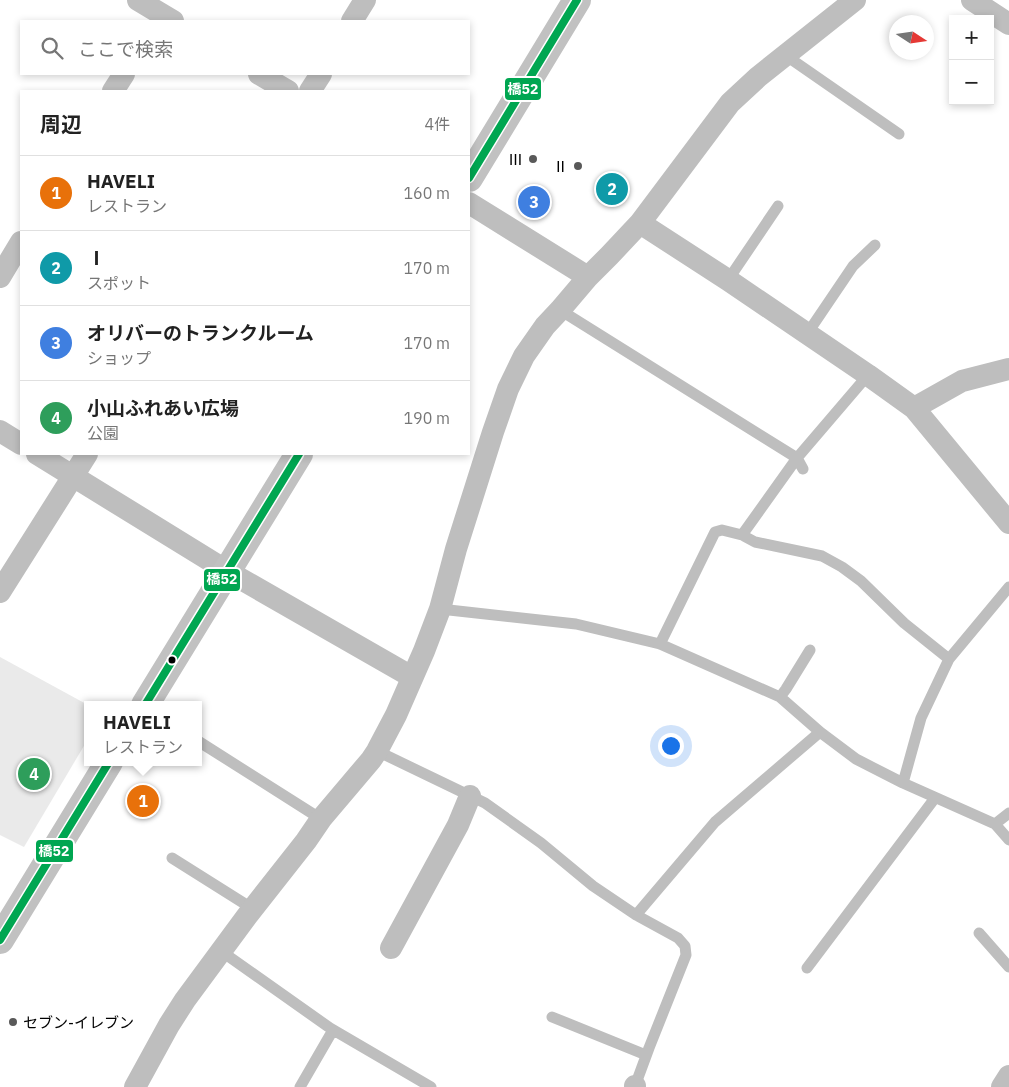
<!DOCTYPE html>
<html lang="ja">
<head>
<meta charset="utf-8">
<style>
	:root { --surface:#fff; --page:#f6f6f6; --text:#222; --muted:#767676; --line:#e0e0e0; --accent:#595959 }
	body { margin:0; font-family:"IBM Plex Sans","Noto Sans JP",sans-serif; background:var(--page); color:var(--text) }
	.controls { position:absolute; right:15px; top:15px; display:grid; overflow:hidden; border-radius:0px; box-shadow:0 2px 8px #0003 }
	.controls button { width:45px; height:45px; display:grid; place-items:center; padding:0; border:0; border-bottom:1px solid var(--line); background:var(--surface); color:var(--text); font:25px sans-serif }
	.compass { position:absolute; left:889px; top:15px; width:45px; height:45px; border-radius:50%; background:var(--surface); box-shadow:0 2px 8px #0003; rotate:102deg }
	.you { position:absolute; left:670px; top:745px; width:18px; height:18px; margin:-12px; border:4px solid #fff; border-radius:50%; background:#1a73e8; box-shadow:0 0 0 8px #1a73e833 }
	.badge { display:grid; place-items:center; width:32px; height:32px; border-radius:50%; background:var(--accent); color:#fff; font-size:16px; font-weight:700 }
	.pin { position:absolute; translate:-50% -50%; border:2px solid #fff; box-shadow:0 1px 5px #0006 }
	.popup { position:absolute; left:84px; top:701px; width:118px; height:65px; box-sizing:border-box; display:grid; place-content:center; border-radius:0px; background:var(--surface); filter:drop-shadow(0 1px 4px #0005); font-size:16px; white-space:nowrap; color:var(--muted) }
	.popup b { font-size:19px; color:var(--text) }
	.popup::after { content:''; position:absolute; left:50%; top:100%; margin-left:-10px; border:10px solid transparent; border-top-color:var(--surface) }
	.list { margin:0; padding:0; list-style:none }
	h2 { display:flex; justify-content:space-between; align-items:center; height:65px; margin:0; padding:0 20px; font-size:21px }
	h2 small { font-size:16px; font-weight:400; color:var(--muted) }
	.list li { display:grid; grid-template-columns:32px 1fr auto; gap:15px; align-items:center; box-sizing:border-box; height:75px; padding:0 20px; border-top:1px solid var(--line) }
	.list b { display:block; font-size:19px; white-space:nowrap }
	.list p { margin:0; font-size:16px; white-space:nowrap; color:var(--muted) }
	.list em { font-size:16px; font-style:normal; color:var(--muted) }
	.icon { flex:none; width:28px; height:28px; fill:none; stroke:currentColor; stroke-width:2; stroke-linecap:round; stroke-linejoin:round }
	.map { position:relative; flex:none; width:1009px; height:1087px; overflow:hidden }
	.search { position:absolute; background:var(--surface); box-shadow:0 2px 8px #0003; left:20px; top:20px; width:450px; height:55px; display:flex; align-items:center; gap:12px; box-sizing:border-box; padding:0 18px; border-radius:0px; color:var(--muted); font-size:19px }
	.panel { position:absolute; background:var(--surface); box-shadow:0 2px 8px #0003; left:20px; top:90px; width:450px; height:365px; border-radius:0px }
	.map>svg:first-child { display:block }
	.green { fill:#eaeaea }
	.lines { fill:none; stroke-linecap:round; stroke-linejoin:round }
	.lane { stroke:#bebebe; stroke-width:11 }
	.street { stroke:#bebebe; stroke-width:22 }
	.secondary { stroke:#c1c1c1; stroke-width:28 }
	.bus-1-casing { stroke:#fff; stroke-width:11 }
	.bus-1 { stroke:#00a651; stroke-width:8 }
	.poi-dot { fill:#595959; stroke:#fff; stroke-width:2 }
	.bus-dot { fill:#000; stroke:#fff; stroke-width:2 }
	.labels { text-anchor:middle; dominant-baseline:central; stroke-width:4.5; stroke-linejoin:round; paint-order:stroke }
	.poi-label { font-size:15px; fill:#000; stroke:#fff; text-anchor:end }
	.line-badge { stroke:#fff; stroke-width:2 }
	.badge-label { font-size:14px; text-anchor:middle; font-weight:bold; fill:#fff }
</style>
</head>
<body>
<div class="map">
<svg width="1009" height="1087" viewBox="0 0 1009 1087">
	<rect width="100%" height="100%" fill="#fff"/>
	<path class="green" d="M0 657 88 705V739L24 847 0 835Z"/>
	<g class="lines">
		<path class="lane" d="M785 55 899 134
			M728 280 778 206
			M560 310 797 458 803 469
			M807 334 853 266 875 245
			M742 535 797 458 868 375
			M440 609 576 624 660 644 780 697 820 732 856 759 903 783 995 824 1009 840
			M660 644 715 532 722 530 742 535 755 542 822 556 842 567 861 581 904 623 949 659
			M780 697 786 689 810 650
			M198 741 321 819
			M377 751 485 803 541 843 593 886 636 915 678 938 685 946 686 955 649 1048 635 1086
			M903 783 921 718 949 659 1009 587
			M995 824 1009 813
			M172 858 253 909
			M636 915 715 822 820 732
			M979 933 1009 967
			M221 951 330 1028 431 1087
			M807 968 935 798
			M552 1017 646 1055
			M300 1087 333 1030"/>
		<path class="street" d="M138 0 173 21
			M972 0 1009 24
			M352 21 365 0
			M259 74 288 91
			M113 91 124 74
			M310 91 321 74
			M469 203 588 277
			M640 223 728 280 868 375 914 408 1009 523
			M0 277 21 242
			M914 408 962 381 1009 369
			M0 431 21 444
			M37 454 227 571 412 677
			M0 592 87 454
			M391 948 458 825 470 796
			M135 1087 169 1025 185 1000 247 916 306 841 321 819 371 760 377 751 396 715 424 651 440 609 456 549 493 432 508 389 524 356 545 326 560 310 588 277 609 256 640 223 730 103 758 77 855 0
			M635 1087V1086
			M1002 1087 1009 1076"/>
		<path class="secondary" d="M469 178 577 0
			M145 705 299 454
			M0 940 109 762"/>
		<defs>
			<path id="bus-1" d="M469 178 577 0
				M145 705 299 454
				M0 940 109 762"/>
		</defs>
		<use href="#bus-1" class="bus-1-casing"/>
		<use href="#bus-1" class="bus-1"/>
	</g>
	<g class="poi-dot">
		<circle cx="533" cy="159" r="5"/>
		<circle cx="578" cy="166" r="5"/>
		<circle cx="13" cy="1022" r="5"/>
	</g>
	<circle class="bus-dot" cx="172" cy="660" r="4.5"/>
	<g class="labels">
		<g class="poi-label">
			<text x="523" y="159">Ⅲ</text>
			<text x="568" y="166">Ⅱ</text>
			<text x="23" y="1022" text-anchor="start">セブン-イレブン</text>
		</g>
	</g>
	<g class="line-badge">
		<rect x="504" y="77" width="38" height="24" rx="5" fill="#00a651"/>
		<rect x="203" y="568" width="38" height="24" rx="5" fill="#00a651"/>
		<rect x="35" y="839" width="39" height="24" rx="5" fill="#00a651"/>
	</g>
	<g class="badge-label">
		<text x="523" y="94">橋52</text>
		<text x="222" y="584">橋52</text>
		<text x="54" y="856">橋52</text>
	</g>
</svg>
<div class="controls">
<button>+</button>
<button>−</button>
</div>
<svg class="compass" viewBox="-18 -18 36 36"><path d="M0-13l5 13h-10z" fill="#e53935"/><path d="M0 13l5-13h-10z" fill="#767676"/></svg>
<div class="you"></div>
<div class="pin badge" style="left:143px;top:801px;background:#e8710a">1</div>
<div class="popup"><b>HAVELI</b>レストラン</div>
<div class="pin badge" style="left:612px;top:189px;background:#0f9aa8">2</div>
<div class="pin badge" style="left:534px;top:202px;background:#3f7fe0">3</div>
<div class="pin badge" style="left:34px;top:774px;background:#2e9e5b">4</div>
<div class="search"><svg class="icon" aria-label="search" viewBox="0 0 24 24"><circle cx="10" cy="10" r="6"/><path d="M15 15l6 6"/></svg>ここで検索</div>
<section class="panel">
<h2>周辺<small>4件</small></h2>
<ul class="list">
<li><span class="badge" style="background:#e8710a">1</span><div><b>HAVELI</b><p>レストラン</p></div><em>160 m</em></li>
<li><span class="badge" style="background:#0f9aa8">2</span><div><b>Ⅰ</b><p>スポット</p></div><em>170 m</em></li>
<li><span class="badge" style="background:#3f7fe0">3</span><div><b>オリバーのトランクルーム</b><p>ショップ</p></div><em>170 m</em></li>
<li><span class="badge" style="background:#2e9e5b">4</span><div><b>小山ふれあい広場</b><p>公園</p></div><em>190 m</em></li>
</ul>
</section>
</div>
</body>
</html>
